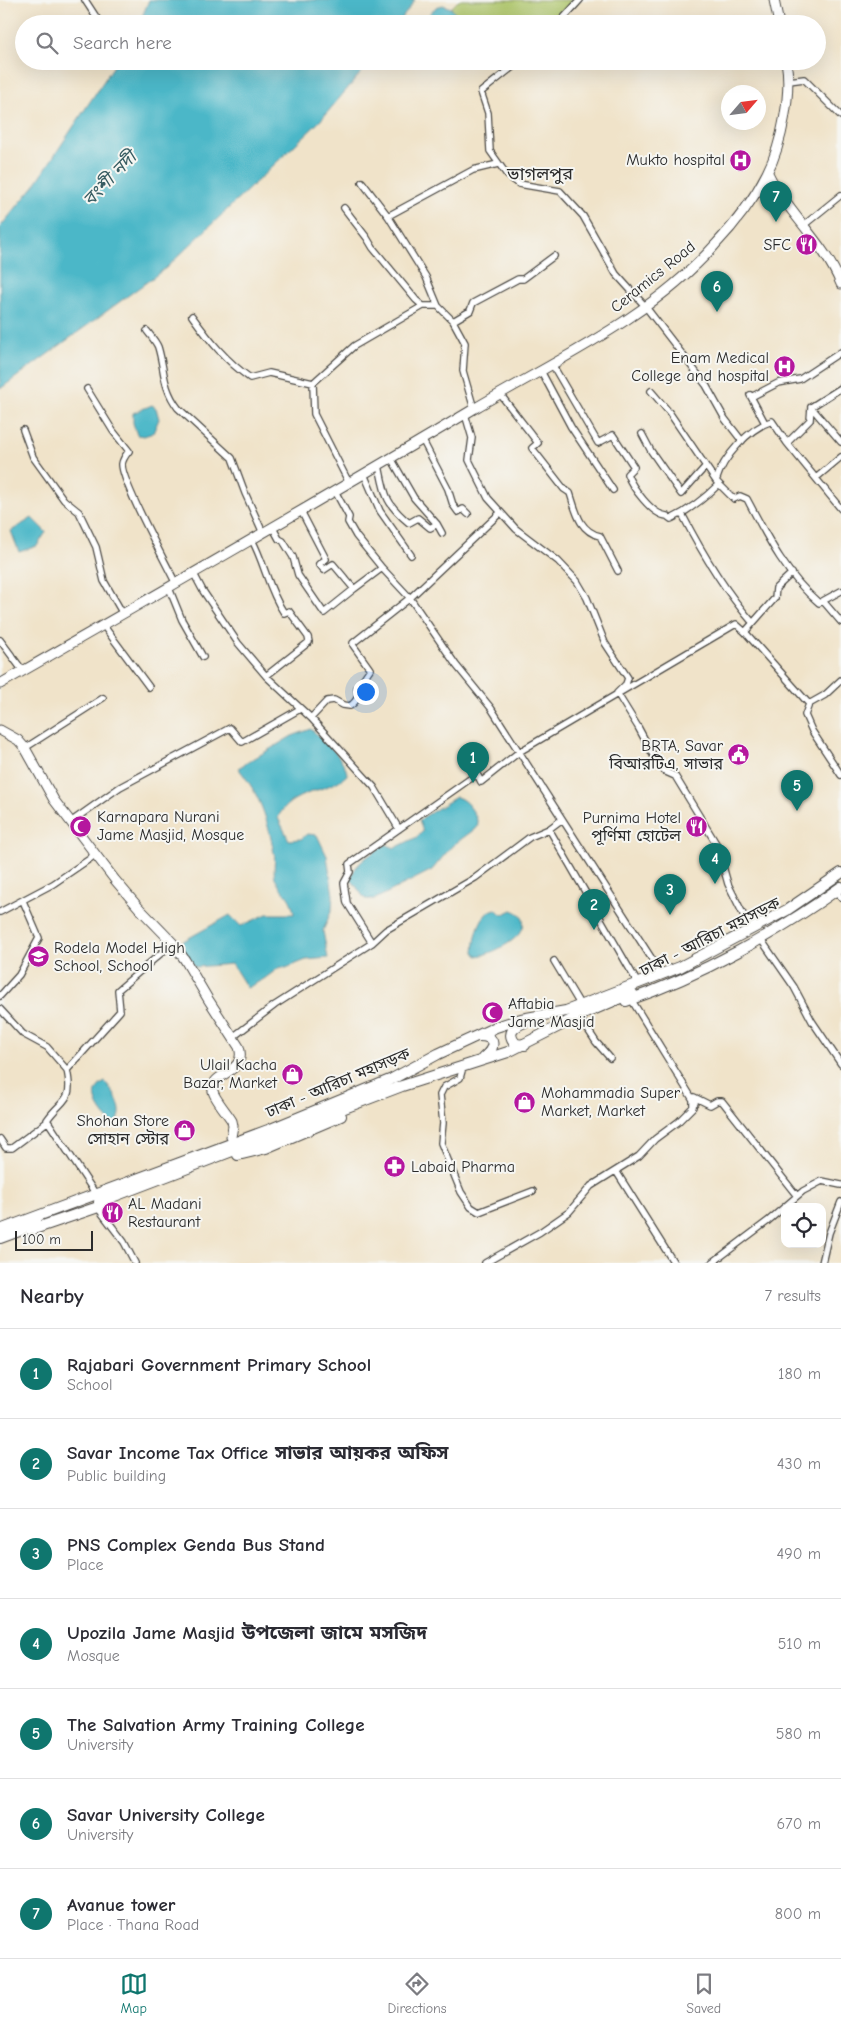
<!DOCTYPE html>
<html lang="en">
<head>
<meta charset="utf-8">
<style>
	:root { --surface:#fff; --page:#f2f2f3; --text:#2b2b33; --muted:#7c7c81; --line:#e1e1e2; --accent:#0f766e }
	body { margin:0; font-family:"Comic Neue","Noto Sans Bengali",sans-serif; background:var(--page); color:var(--text) }
	.controls { position:absolute; right:15px; bottom:15px; display:grid; overflow:hidden; border-radius:10px; box-shadow:0 5px 20px #0002 }
	.controls button { width:45px; height:45px; display:grid; place-items:center; padding:0; border:0; border-bottom:1px solid var(--line); background:var(--surface); color:var(--text); font:25px sans-serif }
	.compass { position:absolute; left:721px; top:85px; width:45px; height:45px; border-radius:50%; background:var(--surface); box-shadow:0 5px 20px #0002; rotate:62deg }
	.scale { position:absolute; left:15px; bottom:12px; width:78px; box-sizing:border-box; padding-left:5px; border:2px solid #2b2b2b; border-top:0; font-size:14px; line-height:18px; white-space:nowrap; color:#2b2b2b; -webkit-text-stroke:4px #f6f6f2; paint-order:stroke }
	.you { position:absolute; left:365px; top:691px; width:18px; height:18px; margin:-12px; border:4px solid #fff; border-radius:50%; background:#1a73e8; box-shadow:0 0 0 8px #1a73e833 }
	.badge { display:grid; place-items:center; width:32px; height:32px; border-radius:50%; background:var(--accent); color:#fff; font-size:16px; font-weight:700 }
	.pin { position:absolute; translate:-50% -41px; filter:drop-shadow(0 1px 2px #0008) }
	.pin::after { content:''; position:absolute; top:26px; width:18px; height:15px; background:inherit; clip-path:polygon(0 0,100% 0,50% 100%) }
	.list { margin:0; padding:0; list-style:none }
	h2 { display:flex; justify-content:space-between; align-items:center; height:65px; margin:0; padding:0 20px; font-size:21px }
	h2 small { font-size:16px; font-weight:400; color:var(--muted) }
	.list li { display:grid; grid-template-columns:32px 1fr auto; gap:15px; align-items:center; box-sizing:border-box; height:90px; padding:0 20px; border-top:1px solid var(--line) }
	.list b { display:block; font-size:19px; white-space:nowrap }
	.list p { margin:0; font-size:16px; white-space:nowrap; color:var(--muted) }
	.list em { font-size:16px; font-style:normal; color:var(--muted) }
	.icon { flex:none; width:28px; height:28px; fill:none; stroke:currentColor; stroke-width:2; stroke-linecap:round; stroke-linejoin:round }
	.map { position:relative; flex:none; width:841px; height:1263px; overflow:hidden }
	.search { position:absolute; background:var(--surface); box-shadow:0 5px 20px #0002; left:15px; right:15px; top:15px; height:55px; display:flex; align-items:center; gap:12px; box-sizing:border-box; padding:0 18px; border-radius:28px; color:var(--muted); font-size:19px }
	.sheet { height:695px; background:var(--surface) }
	nav { display:flex; justify-content:space-around; align-items:center; box-sizing:border-box; height:70px; border-top:1px solid var(--line); background:var(--surface); font-size:14px; color:var(--muted) }
	nav a { display:grid; justify-items:center; gap:2px }
	nav .on { color:var(--accent) }
	.map>svg:first-child { display:block }
	.green { fill:#afc66c; stroke:#6d784c }
	.water { fill:#4cb7c8; stroke:#3c717a }
	.lines { fill:none; stroke-linecap:round; stroke-linejoin:round }
	.street-casing { stroke:#494743; stroke-width:8 }
	.secondary-casing { stroke:#494743; stroke-width:11 }
	.highway-casing { stroke:#494743; stroke-width:12 }
	.street { stroke:#fff; stroke-width:5.5 }
	.secondary { stroke:#fff; stroke-width:9 }
	.highway { stroke:#fff; stroke-width:10 }
	.labels { text-anchor:middle; dominant-baseline:central; stroke-width:4; stroke-linejoin:round; paint-order:stroke }
	.poi-label { font-size:16px; fill:#2b2b2b; stroke:#f6f6f2; text-anchor:end }
	.street-label { font-size:16px; fill:#2b2b2b; stroke:#f6f6f2 }
	.neighbourhood-label { font-size:18px; fill:#2b2b2b; stroke:#f6f6f2 }
	.water-label { font-size:18px; font-style:italic; fill:#375c62; stroke:#f6f6f2 }
</style>
</head>
<body>
<div class="map">
<svg width="841" height="1263" viewBox="0 0 841 1263">
	<rect width="100%" height="100%" fill="#f6f6f2"/>
	<filter id="ink" filterUnits="userSpaceOnUse"><feTurbulence type="fractalNoise" baseFrequency=".02" numOctaves="2"/><feDisplacementMap in="SourceGraphic" scale="10" xChannelSelector="R" yChannelSelector="G"/><feConvolveMatrix kernelMatrix="1 2 1 2 8 2 1 2 1" color-interpolation-filters="sRGB"/></filter>
	<filter id="wash" filterUnits="userSpaceOnUse"><feTurbulence type="fractalNoise" baseFrequency=".0096" numOctaves="4" result="noise"/><feDisplacementMap in="SourceGraphic" scale="20" xChannelSelector="R" yChannelSelector="G"/><feGaussianBlur stdDeviation="1.12" result="paint"/><feColorMatrix in="noise" values="0 0 0 0 0 0 0 0 0 0 0 0 0 0 0 0 0 1.4 0 .05"/><feComposite in="paint" operator="in"/></filter>
	<g filter="url(#wash)">
		<rect width="100%" height="100%" fill="#f0e3c9"/>
		<path class="green" d="M459 0H575L577 2 553 24H462L451 8Z"/>
		<path class="water" d="M149 0H415L398 24H139Z
			M443 5 451 8 456 15 469 24H431L429 15 436 7Z
			M117 61H371L320 121 166 268 0 389V227L34 186Z
			M152 405 156 408 159 419 153 433 144 436 137 435 133 423V413Z
			M32 518 46 532 37 546 19 552 11 531Z
			M311 729C322 739 347 760 347 775 328 793 289 790 278 818L289 840 301 839 307 834 317 835 327 856 333 895 332 909 323 931 328 958 306 960 286 968 280 967 264 979 247 988 232 964 195 967 178 944 230 915 241 926 267 914H294C291 894 283 895 276 880 272 872 276 861 274 853 267 818 261 796 238 768L292 736Z
			M456 797C467 799 476 814 478 824L475 829 452 846 432 870 375 899H365L351 879C354 862 373 854 385 844L395 848 417 837 423 831 419 821 422 818Z
			M496 909 502 915 512 910C517 912 522 914 523 920 529 937 490 955 477 956L474 952C475 937 479 912 496 909Z
			M105 1082C113 1090 127 1112 116 1122L112 1123C101 1113 85 1092 105 1082Z"/>
	</g>
	<g filter="url(#ink)">
		<g class="lines">
			<defs>
				<path id="street" d="M85 0 98 20
					M558 24 580 0
					M520 61 481 92 488 113 490 151 507 175 519 184 560 191 583 216 616 274 645 306 706 385 725 419 742 441
					M789 81 804 79 841 116
					M362 182 388 216 473 170 498 164
					M344 208 367 238 373 248 416 300 423 306H438
					M388 216 426 277 438 306 453 321 465 343 463 371 474 409
					M804 225 841 195
					M192 316C210 341 225 360 250 378L269 373 313 383
					M453 321 470 311 473 303 518 279H523L554 256
					M147 331C151 336 156 342 158 347 165 370 162 387 178 408L232 458 245 493 263 533
					M552 364 598 443 613 435 634 467 627 474C632 487 652 515 667 516L671 519C690 510 704 499 719 484
					M541 371 571 427 613 490
					M841 388 811 407 841 442
					M87 389 113 431 129 451C126 455 123 458 122 464 121 481 166 563 176 584
					M651 391 669 412 716 481
					M500 394 538 443 532 448 564 489 570 493C576 511 579 531 600 536L618 571
					M750 395 765 423
					M751 397 778 383 800 379 841 352
					M811 407 810 420 787 443 841 509
					M465 414 472 438 469 460 488 498 516 529 558 561 577 581 587 598 605 643 628 678 626 684 617 693 638 727 659 766 666 772 675 776 717 845 728 884 749 926
					M23 430 33 457 64 500 79 512 96 547 104 581 123 614
					M642 434 651 451 681 494 705 467
					M422 439 448 489 453 505 458 512 463 509 468 514
					M787 443 772 421C749 428 723 457 716 481L734 499 740 496 747 499C767 537 786 575 819 603L841 591
					M391 458 414 498 437 524 442 533
					M379 465C385 495 385 503 409 523L418 518 430 528 437 524
					M364 474 380 511 411 555
					M816 478 841 457
					M349 483 314 414 313 383 354 346 423 306
					M301 511 326 559 319 564 324 570 333 564 354 589 382 568
					M500 513 410 598 456 665 491 708 659 970
					M682 514C702 553 724 590 753 623
					M273 528 279 539 283 541 293 557 298 575 324 613 354 589
					M252 540C265 564 268 589 284 613L289 611 308 637 309 642 266 676
					M792 573 776 588 775 598 745 632 809 704 805 715 812 731 841 775
					M194 574 203 591 238 643 266 676 311 718 374 787 399 829
					M169 588 182 620 203 657
					M823 601 841 622
					M103 625 149 687
					M0 640 23 671
					M809 704 825 695 841 680
					M311 718 327 701 334 700 343 705 350 706C357 701 359 697 357 688L370 669 353 645V643L410 598 382 568 356 536 348 522 349 517 335 491
					M25 748 103 698
					M72 821 120 787 230 728 242 742 300 709
					M549 829 561 820
					M836 891 841 898
					M0 912 53 884 91 858 94 852
					M760 938 794 987 812 1021 841 1064
					M372 943 347 903 344 883 350 872 349 864 477 774 481 782 519 752 736 624 745 632
					M554 961 581 1006
					M0 996 19 975 39 938 23 901
					M631 999 695 1103 694 1097 710 1105 717 1101H722L797 1196
					M0 1009 23 1034 47 1047 67 1070
					M579 1016 596 1042 610 1058
					M233 1037 275 1005 372 943 386 930 475 878 530 837 549 829 636 980
					M463 1067 460 1078 444 1087 440 1095 443 1123 441 1143 461 1192 471 1207 479 1212 533 1191
					M0 1139 6 1148H12L47 1122
					M616 1171 674 1263
					M93 1190 47 1120C62 1098 74 1103 67 1070L120 1011 118 990 173 943
					M98 1208 124 1242 135 1263
					M485 1263 540 1232 569 1212 591 1186 639 1156 655 1139 678 1122 693 1107V1099
					M712 1263 768 1221 803 1191 822 1181 841 1185
					M822 1263 829 1233 841 1202"/>
				<path id="secondary" d="M774 0 779 24
					M768 173C787 213 824 242 841 284
					M0 684C158 594 316 503 472 410 556 360 649 319 715 245 734 225 754 199 767 173 782 144 792 93 786 61
					M0 730 18 740 25 748 54 800 115 880 139 908 173 943 185 960 208 999 239 1047C248 1074 209 1072 213 1091 214 1098 228 1114 232 1121L233 1126 231 1137"/>
				<path id="highway" d="M626 1001C700 976 777 933 841 887
					M477 1036C497 1035 496 1048 483 1058
					M525 1045 516 1044C505 1033 515 1026 525 1022
					M238 1155 266 1148 341 1116
					M99 1202 402 1086 508 1052 579 1016 632 993
					M0 1230 268 1130 392 1079 438 1054 496 1027 521 1019 566 1011 680 967 787 910 841 873
					M31 1230 110 1203
					M0 1238 38 1224"/>
			</defs>
			<use href="#street" class="street-casing"/>
			<use href="#secondary" class="secondary-casing"/>
			<use href="#highway" class="highway-casing"/>
			<use href="#street" class="street"/>
			<use href="#secondary" class="secondary"/>
			<use href="#highway" class="highway"/>
		</g>
	</g>
	<defs>
		<symbol id="hospital-disc" viewBox="-11 -11 22 22"><circle r="9.5" fill="#b5179e" stroke="#f6f6f2"/><path d="M-5-5h3v3.5h4V-5h3V5h-3V1.5h-4V5h-3Z" fill="#fff"/></symbol>
		<symbol id="restaurant-disc" viewBox="-11 -11 22 22"><circle r="9.5" fill="#b5179e" stroke="#f6f6f2"/><path d="M-5-6h1v4h1v-4h1v4h1v-4h1v5L-1.5 .5V6h-2V.5L-5-1ZM5-6V6H3V1.5H1.5Q1.5-4 5-6Z" fill="#fff"/></symbol>
		<symbol id="civic-disc" viewBox="-11 -11 22 22"><circle r="9.5" fill="#b5179e" stroke="#f6f6f2"/><path d="M-.6-6.5H3V-4.5H.6V-3L4-1V1h2V6H-6V1h2V-1L-.6-3ZM-1.2 2.5V6h2.4V2.5Z" fill="#fff"/></symbol>
		<symbol id="mosque-disc" viewBox="-11 -11 22 22"><circle r="9.5" fill="#b5179e" stroke="#f6f6f2"/><path d="M3.5-4.9A6 6 0 1 0 3.5 4.9A5 5 0 1 1 3.5-4.9Z" fill="#fff"/></symbol>
		<symbol id="school-disc" viewBox="-11 -11 22 22"><circle r="9.5" fill="#b5179e" stroke="#f6f6f2"/><path d="M0-5L7-2L0 1L-7-2ZM-4 1L0 2.5L4 1V4Q0 6-4 4Z" fill="#fff"/></symbol>
		<symbol id="shop-disc" viewBox="-11 -11 22 22"><circle r="9.5" fill="#b5179e" stroke="#f6f6f2"/><path d="M-5-2.5h2.3a2.7 3.5 0 0 1 5.4 0H5L5.5 6h-11ZM-1.5-2.5h3a1.5 2.3 0 0 0-3 0Z" fill="#fff"/></symbol>
		<symbol id="pharmacy-disc" viewBox="-11 -11 22 22"><circle r="9.5" fill="#b5179e" stroke="#f6f6f2"/><path d="M-2-6h4v4h4v4h-4v4h-4v-4h-4v-4h4Z" fill="#fff"/></symbol>
	</defs>
	<g fill-rule="evenodd">
		<use href="#hospital-disc" x="728" y="148" width="25" height="25"/>
		<use href="#restaurant-disc" x="794" y="232" width="25" height="25"/>
		<use href="#hospital-disc" x="772" y="354" width="25" height="25"/>
		<use href="#civic-disc" x="726" y="742" width="25" height="25"/>
		<use href="#mosque-disc" x="68" y="814" width="25" height="25"/>
		<use href="#restaurant-disc" x="684" y="814" width="25" height="25"/>
		<use href="#school-disc" x="26" y="944" width="25" height="25"/>
		<use href="#mosque-disc" x="480" y="1000" width="25" height="25"/>
		<use href="#shop-disc" x="280" y="1062" width="25" height="25"/>
		<use href="#shop-disc" x="512" y="1090" width="25" height="25"/>
		<use href="#shop-disc" x="172" y="1118" width="25" height="25"/>
		<use href="#pharmacy-disc" x="382" y="1154" width="25" height="25"/>
		<use href="#restaurant-disc" x="100" y="1200" width="25" height="25"/>
	</g>
	<g class="labels">
		<g class="poi-label">
			<text x="725" y="160">Mukto hospital</text>
			<text x="791" y="245">SFC</text>
			<text x="769" y="358">Enam Medical<tspan x="769" dy="18">College and hospital</tspan></text>
			<text x="723" y="746">BRTA, Savar<tspan x="723" dy="18">বিআরটিএ, সাভার</tspan></text>
			<text x="97" y="817" text-anchor="start">Karnapara Nurani<tspan x="97" dy="18">Jame Masjid, Mosque</tspan></text>
			<text x="681" y="818">Purnima Hotel<tspan x="681" dy="18">পূর্ণিমা হোটেল</tspan></text>
			<text x="54" y="948" text-anchor="start">Rodela Model High<tspan x="54" dy="18">School, School</tspan></text>
			<text x="508" y="1004" text-anchor="start">Aftabia<tspan x="508" dy="18">Jame Masjid</tspan></text>
			<text x="277" y="1065">Ulail Kacha<tspan x="277" dy="18">Bazar, Market</tspan></text>
			<text x="541" y="1093" text-anchor="start">Mohammadia Super<tspan x="541" dy="18">Market, Market</tspan></text>
			<text x="169" y="1121">Shohan Store<tspan x="169" dy="18">সোহান স্টোর</tspan></text>
			<text x="411" y="1167" text-anchor="start">Labaid Pharma</text>
			<text x="128" y="1204" text-anchor="start">AL Madani<tspan x="128" dy="18">Restaurant</tspan></text>
		</g>
		<g class="street-label">
			<text transform="translate(653 277) rotate(-39)">Ceramics Road</text>
			<text transform="translate(710 937) rotate(-27)">ঢাকা - আরিচা মহাসড়ক</text>
			<text transform="translate(338 1083) rotate(-23)">ঢাকা - আরিচা মহাসড়ক</text>
		</g>
		<g class="neighbourhood-label">
			<text x="540" y="174">ভাগলপুর</text>
		</g>
		<g class="water-label">
			<text transform="translate(110 179) rotate(-46)">বংশী নদী</text>
		</g>
	</g>
</svg>
<div class="controls">
<button><svg class="icon" aria-label="locate" viewBox="0 0 24 24"><circle cx="12" cy="12" r="6"/><path d="M12 2v4M12 18v4M2 12h4M18 12h4"/></svg></button>
</div>
<svg class="compass" viewBox="-18 -18 36 36"><path d="M0-13l5 13h-10z" fill="#e53935"/><path d="M0 13l5-13h-10z" fill="#7c7c81"/></svg>
<div class="scale">100 m</div>
<div class="you"></div>
<div class="pin badge" style="left:473px;top:783px">1</div>
<div class="pin badge" style="left:594px;top:930px">2</div>
<div class="pin badge" style="left:670px;top:915px">3</div>
<div class="pin badge" style="left:715px;top:884px">4</div>
<div class="pin badge" style="left:797px;top:811px">5</div>
<div class="pin badge" style="left:717px;top:312px">6</div>
<div class="pin badge" style="left:776px;top:222px">7</div>
<div class="search"><svg class="icon" aria-label="search" viewBox="0 0 24 24"><circle cx="10" cy="10" r="6"/><path d="M15 15l6 6"/></svg>Search here</div>
</div>
<section class="sheet">
<h2>Nearby<small>7 results</small></h2>
<ul class="list">
<li><span class="badge">1</span><div><b>Rajabari Government Primary School</b><p>School</p></div><em>180 m</em></li>
<li><span class="badge">2</span><div><b>Savar Income Tax Office সাভার আয়কর অফিস</b><p>Public building</p></div><em>430 m</em></li>
<li><span class="badge">3</span><div><b>PNS Complex Genda Bus Stand</b><p>Place</p></div><em>490 m</em></li>
<li><span class="badge">4</span><div><b>Upozila Jame Masjid উপজেলা জামে মসজিদ</b><p>Mosque</p></div><em>510 m</em></li>
<li><span class="badge">5</span><div><b>The Salvation Army Training College</b><p>University</p></div><em>580 m</em></li>
<li><span class="badge">6</span><div><b>Savar University College</b><p>University</p></div><em>670 m</em></li>
<li><span class="badge">7</span><div><b>Avanue tower</b><p>Place · Thana Road</p></div><em>800 m</em></li>
</ul>
</section>
<nav>
<a class="on"><svg class="icon" aria-label="map" viewBox="0 0 24 24"><path d="M3 6l6-2 6 2 6-2v14l-6 2-6-2-6 2zM9 4v14M15 6v14"/></svg>Map</a>
<a><svg class="icon" aria-label="directions" viewBox="0 0 24 24"><path d="M12 3l9 9-9 9-9-9zM9 14v-3h6M13 9l2 2-2 2"/></svg>Directions</a>
<a><svg class="icon" aria-label="saved" viewBox="0 0 24 24"><path d="M7 4h10v16l-5-4-5 4z"/></svg>Saved</a>
</nav>
</body>
</html>
